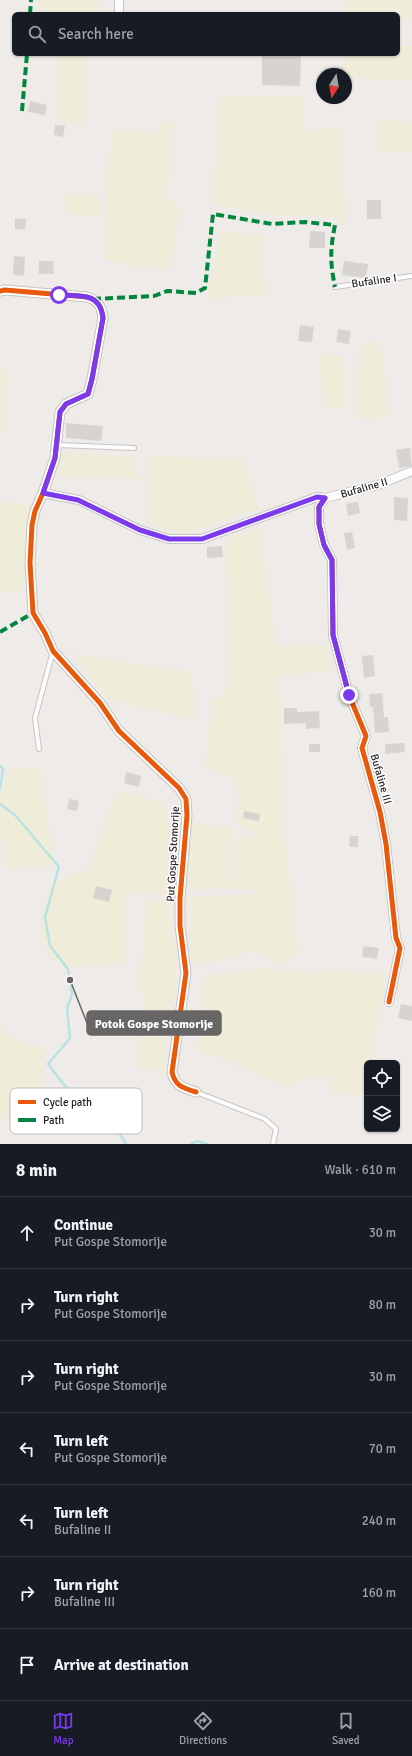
<!DOCTYPE html>
<html lang="en">
<head>
<meta charset="utf-8">
<style>
	:root { --surface:#171b24; --page:#20242c; --text:#f1f3f6; --muted:#9ea1a6; --line:#363941; --accent:#7c3aed }
	body { margin:0; font-family:Signika,sans-serif; background:var(--page); color:var(--text) }
	.controls { position:absolute; right:12px; bottom:12px; display:grid; overflow:hidden; border-radius:6px; box-shadow:0 1px 3px #0004 }
	.controls button { width:36px; height:36px; display:grid; place-items:center; padding:0; border:0; border-bottom:1px solid var(--line); background:var(--surface); color:var(--text); font:20px sans-serif }
	.compass { position:absolute; left:316px; top:68px; width:36px; height:36px; border-radius:50%; background:var(--surface); box-shadow:0 1px 3px #0004; rotate:191deg }
	.stop { position:absolute; width:12px; height:12px; margin:-9px; border:3px solid #7c3aed; border-radius:50%; background:#fff }
	.stop.end { background:#7c3aed; border-color:#fff; box-shadow:0 1px 4px #0008 }
	.list { margin:0; padding:0; list-style:none }
	h2 { display:flex; justify-content:space-between; align-items:center; height:52px; margin:0; padding:0 16px; font-size:17px }
	h2 small { font-size:13px; font-weight:400; color:var(--muted) }
	.list li { display:grid; grid-template-columns:26px 1fr auto; gap:12px; align-items:center; box-sizing:border-box; height:72px; padding:0 16px; border-top:1px solid var(--line) }
	.list b { display:block; font-size:15px; white-space:nowrap }
	.list p { margin:0; font-size:13px; white-space:nowrap; color:var(--muted) }
	.list em { font-size:13px; font-style:normal; color:var(--muted) }
	.icon { flex:none; width:22px; height:22px; fill:none; stroke:currentColor; stroke-width:2; stroke-linecap:round; stroke-linejoin:round }
	.map { position:relative; flex:none; width:412px; height:1144px; overflow:hidden }
	.search { position:absolute; background:var(--surface); box-shadow:0 1px 3px #0004; left:12px; right:12px; top:12px; height:44px; display:flex; align-items:center; gap:10px; box-sizing:border-box; padding:0 14px; border-radius:6px; color:var(--muted); font-size:15px }
	.sheet { height:556px; background:var(--surface) }
	nav { display:flex; justify-content:space-around; align-items:center; box-sizing:border-box; height:56px; border-top:1px solid var(--line); background:var(--surface); font-size:11px; color:var(--muted) }
	nav a { display:grid; justify-items:center; gap:2px }
	nav .on { color:var(--accent) }
	.map>svg:first-child { display:block }
	.farmland { fill:#f0ecda }
	.lines { fill:none; stroke-linecap:round; stroke-linejoin:round }
	.stream { stroke:#bae2e3; stroke-width:2.5 }
	.building { fill:#d6d3d1 }
	.service-casing { stroke:#c6c5c4; stroke-width:6 }
	.minor-casing { stroke:#c6c5c4; stroke-width:10 }
	.tertiary-casing { stroke:#c6c5c4; stroke-width:11 }
	.service { stroke:#fcfcfc; stroke-width:4 }
	.minor { stroke:#fcfcfc; stroke-width:8 }
	.tertiary { stroke:#fcfcfc; stroke-width:9 }
	.quiet { stroke:#00873e; stroke-width:4; stroke-dasharray:8 4; stroke-linecap:butt }
	.cycleway-casing { stroke:#fff; stroke-width:8 }
	.cycleway { stroke:#e8590c; stroke-width:5 }
	.route { stroke:#7c3aed; stroke-width:5 }
	.labels { text-anchor:middle; dominant-baseline:central; stroke-width:3; stroke-linejoin:round; paint-order:stroke }
	.street-label { font-size:11px; fill:#1f1f1f; stroke:#fff }
	.key { fill:#fff; stroke:#bcbcbc; stroke-width:1 }
	.key-label { font-size:11px; fill:#1f1f1f }
	.leader { fill:none; stroke:#676665; stroke-width:1.5 }
	.callout-dot { fill:#676665; stroke:#fff; stroke-width:1.5 }
	.callout { fill:#676665; stroke:#676665; stroke-width:1.5 }
	.callout-label { font-size:12px; text-anchor:middle; font-weight:bold; fill:#fff }
</style>
</head>
<body>
<div class="map">
<svg width="412" height="1144" viewBox="0 0 412 1144">
	<rect width="100%" height="100%" fill="#eeebe8"/>
	<path class="farmland" d="M98 0 100 14H38V1Z
		M347 0H412V18L398 20V14H346Z
		M398 46H412V80L366 79 346 76V74H343L344 54H398Z
		M60 54H83L84 126 58 120Z
		M221 95 302 96 305 131 339 127 347 229 335 217 272 215 212 204Z
		M376 120 412 122V153L377 152Z
		M161 121 173 123 167 198 180 208 171 269 129 266 103 258 105 197 113 128 159 134Z
		M66 194 99 196V217L65 213Z
		M221 231 265 236 260 273 270 294 206 299Z
		M378 341 384 356 387 417 358 419 359 344Z
		M319 355 344 357 345 409H324Z
		M0 369 9 370 5 432 0 431Z
		M59 451 136 458V475L144 477V479L57 476Z
		M147 456 243 459 259 509 183 534 147 524Z
		M0 502 30 504 23 592H0Z
		M260 528 276 646 324 645 333 671 280 675 281 746 285 840 299 954 282 965 253 950 234 958 192 965 188 897 253 894V890H235L236 837 253 839 252 830 236 823 239 800 237 779 205 769 212 701 223 694 230 671 225 538Z
		M74 654 192 672 195 720 105 699Z
		M40 767 55 865 7 869 0 830V795L9 770Z
		M116 791 162 802 170 822 168 895 126 894V964L64 967 49 958 40 929 51 883 89 869Z
		M190 822 231 828 233 888 187 890Z
		M168 901 176 957 177 978 165 1051V1074L137 1067 145 994 136 989 137 970 142 965 146 902Z
		M255 967 272 970 288 969 302 973 318 974 328 969 349 972H387L370 1063H367V1080L364 1096 330 1091 331 1078 311 1076 285 1086 198 1049 205 976 238 972Z
		M0 1026 9 1037 46 1049 38 1123 0 1118Z"/>
	<g class="lines">
		<path class="stream" d="M0 766 3 769 0 789
			M0 804 15 815 59 867 45 917 50 946 68 969 70 980 72 995 67 1008 70 1038 48 1064C56 1074 64 1086 74 1095 91 1110 116 1123 126 1144
			M191 1144 197 1141 207 1144"/>
	</g>
	<path class="building" d="M262 54H301L300 86 262 85Z
		M30 101 47 105 45 115 28 112Z
		M55 125 65 126 63 137 54 135Z
		M367 200H381V219H367Z
		M15 218 26 219 25 230 15 229Z
		M310 231 325 232V248H309Z
		M14 256 25 257 24 276 13 275Z
		M39 261H53L54 274H39Z
		M344 261 368 264 366 278 342 275Z
		M300 325 314 327 312 342 298 341Z
		M338 329 351 331 349 344 336 342Z
		M66 423 103 426 101 441 66 438Z
		M410 448 412 466 399 468 396 450Z
		M394 497 408 498 407 521 394 520Z
		M358 502 360 513 348 516 346 504Z
		M352 532 355 548 347 550 344 533Z
		M222 546 223 557 207 558V547Z
		M373 655 375 676 364 678 362 656Z
		M382 693 384 717H388L389 732 375 733 373 707H370L369 694Z
		M284 708H297V712L319 711 320 728 306 729V723L284 724Z
		M404 743 405 752 385 754V744Z
		M309 744H320V752H309Z
		M126 772 141 776 139 787 124 783Z
		M69 799 79 801 77 811 67 809Z
		M244 811 260 814 259 821 243 818Z
		M350 836H358V847H349Z
		M96 886 112 890 109 902 93 898Z
		M363 946 379 948 377 959 362 957Z
		M401 1004 412 1006V1021L398 1018Z"/>
	<g class="lines">
		<defs>
			<path id="service" d="M335 287 412 276
				M57 445 134 448
				M39 749 35 718 53 651
				M196 1092 265 1119 276 1129 273 1144"/>
			<path id="minor" d="M119 14V0
				M43 493 79 500 140 530 169 539H202L317 497 325 498 378 485 412 471
				M325 498 319 507V524L324 545 332 560 333 635 349 695 366 736 362 748 380 812 386 844 396 938 400 948 389 1002"/>
			<path id="tertiary" d="M0 291 5 290 87 297C98 300 102 307 103 318L92 379 88 394 66 404 60 412 55 458 43 493 35 511 32 525 30 563 33 613 45 633 53 651 100 703 119 731 179 788 186 799 187 815 180 898V926L186 973 172 1072C175 1086 183 1088 196 1092"/>
		</defs>
		<use href="#service" class="service-casing"/>
		<use href="#minor" class="minor-casing"/>
		<use href="#tertiary" class="tertiary-casing"/>
		<use href="#service" class="service"/>
		<use href="#minor" class="minor"/>
		<use href="#tertiary" class="tertiary"/>
		<path class="quiet" d="M30 14 31 0
			M22 111 27 54
			M93 299 154 296 167 291 196 293 205 288 213 214 272 224 305 222 335 225C330 250 330 262 335 287
			M0 632 33 613"/>
		<defs>
			<path id="cycleway" d="M0 291 5 290 87 297C98 300 102 307 103 318L92 379 88 394 66 404 60 412 55 458 43 493 35 511 32 525 30 563 33 613 45 633 53 651 100 703 119 731 179 788 186 799 187 815 180 898V926L186 973 172 1072C175 1086 183 1088 196 1092
				M325 498 319 507V524L324 545 332 560 333 635 349 695 366 736 362 748 380 812 386 844 396 938 400 948 389 1002"/>
		</defs>
		<use href="#cycleway" class="cycleway-casing"/>
		<use href="#cycleway" class="cycleway"/>
	</g>
	<g class="lines">
		<path class="route" d="M59 295C80 296 100 292 103 318L92 379 88 394 66 404 60 412 55 458 43 493 78 500 140 530 169 539H202L317 497 325 498 319 507V524L324 545 332 560 333 635 349 695"/>
	</g>
	<g class="labels">
		<g class="street-label">
			<text transform="translate(374 281) rotate(-8)">Bufaline I</text>
			<text transform="translate(364 488) rotate(-16)">Bufaline II</text>
			<text transform="translate(381 779) rotate(74)">Bufaline III</text>
			<text transform="translate(173 854) rotate(-87)">Put Gospe Stomorije</text>
		</g>
	</g>
	<rect x="10" y="1088" width="132" height="46" rx="6" class="key"/>
	<rect x="18" y="1100" width="18" height="4" fill="#e8590c"/>
	<rect x="18" y="1118" width="18" height="4" fill="#00873e"/>
	<g class="key-label">
		<text x="43" y="1106">Cycle path</text>
		<text x="43" y="1124">Path</text>
	</g>
	<path class="leader" d="M70 980L87 1023"/>
	<circle class="callout-dot" cx="70" cy="980" r="4"/>
	<rect class="callout" x="87" y="1011" width="134" height="24" rx="4"/>
	<g class="callout-label">
		<text x="154" y="1028">Potok Gospe Stomorije</text>
	</g>
</svg>
<div class="controls">
<button><svg class="icon" aria-label="locate" viewBox="0 0 24 24"><circle cx="12" cy="12" r="6"/><path d="M12 2v4M12 18v4M2 12h4M18 12h4"/></svg></button>
<button><svg class="icon" aria-label="layers" viewBox="0 0 24 24"><path d="M12 4l9 5-9 5-9-5zM3 14l9 5 9-5"/></svg></button>
</div>
<svg class="compass" viewBox="-18 -18 36 36"><path d="M0-13l5 13h-10z" fill="#e53935"/><path d="M0 13l5-13h-10z" fill="#9ea1a6"/></svg>
<div class="stop" style="left:59px;top:295px"></div>
<div class="stop end" style="left:349px;top:695px"></div>
<div class="search"><svg class="icon" aria-label="search" viewBox="0 0 24 24"><circle cx="10" cy="10" r="6"/><path d="M15 15l6 6"/></svg>Search here</div>
</div>
<section class="sheet">
<h2>8 min<small>Walk · 610 m</small></h2>
<ul class="list">
<li><svg class="icon" aria-label="ahead" viewBox="0 0 24 24"><path d="M12 20V5M6 11l6-6 6 6"/></svg><div><b>Continue</b><p>Put Gospe Stomorije</p></div><em>30 m</em></li>
<li><svg class="icon" aria-label="right" viewBox="0 0 24 24"><path d="M7 20v-9h11M14 6l5 5-5 5"/></svg><div><b>Turn right</b><p>Put Gospe Stomorije</p></div><em>80 m</em></li>
<li><svg class="icon" aria-label="right" viewBox="0 0 24 24"><path d="M7 20v-9h11M14 6l5 5-5 5"/></svg><div><b>Turn right</b><p>Put Gospe Stomorije</p></div><em>30 m</em></li>
<li><svg class="icon" aria-label="left" viewBox="0 0 24 24"><path d="M17 20v-9H6M10 6l-5 5 5 5"/></svg><div><b>Turn left</b><p>Put Gospe Stomorije</p></div><em>70 m</em></li>
<li><svg class="icon" aria-label="left" viewBox="0 0 24 24"><path d="M17 20v-9H6M10 6l-5 5 5 5"/></svg><div><b>Turn left</b><p>Bufaline II</p></div><em>240 m</em></li>
<li><svg class="icon" aria-label="right" viewBox="0 0 24 24"><path d="M7 20v-9h11M14 6l5 5-5 5"/></svg><div><b>Turn right</b><p>Bufaline III</p></div><em>160 m</em></li>
<li><svg class="icon" aria-label="arrive" viewBox="0 0 24 24"><path d="M6 21V4h12l-3 4 3 4H6"/></svg><div><b>Arrive at destination</b></div></li>
</ul>
</section>
<nav>
<a class="on"><svg class="icon" aria-label="map" viewBox="0 0 24 24"><path d="M3 6l6-2 6 2 6-2v14l-6 2-6-2-6 2zM9 4v14M15 6v14"/></svg>Map</a>
<a><svg class="icon" aria-label="directions" viewBox="0 0 24 24"><path d="M12 3l9 9-9 9-9-9zM9 14v-3h6M13 9l2 2-2 2"/></svg>Directions</a>
<a><svg class="icon" aria-label="saved" viewBox="0 0 24 24"><path d="M7 4h10v16l-5-4-5 4z"/></svg>Saved</a>
</nav>
</body>
</html>
